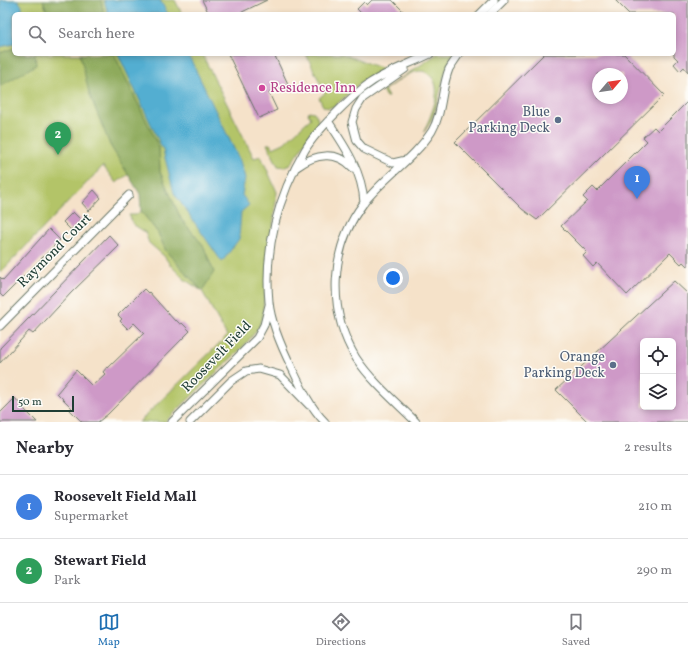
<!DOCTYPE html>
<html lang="en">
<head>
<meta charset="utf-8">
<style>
	:root { --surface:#fff; --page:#f2f2f3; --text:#2b2b33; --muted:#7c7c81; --line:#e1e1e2; --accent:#1f6fb2 }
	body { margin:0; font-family:Vollkorn,serif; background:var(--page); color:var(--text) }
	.controls { position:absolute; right:12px; bottom:12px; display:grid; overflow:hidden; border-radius:6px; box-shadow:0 2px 6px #0003 }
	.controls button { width:36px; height:36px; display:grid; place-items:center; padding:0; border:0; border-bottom:1px solid var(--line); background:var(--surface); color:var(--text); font:20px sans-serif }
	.compass { position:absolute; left:592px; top:68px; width:36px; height:36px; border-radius:50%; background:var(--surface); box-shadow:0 2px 6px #0003; rotate:61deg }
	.scale { position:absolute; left:12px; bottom:10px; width:62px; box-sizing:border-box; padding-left:4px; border:2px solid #1f3d34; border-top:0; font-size:11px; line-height:14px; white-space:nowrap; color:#1f3d34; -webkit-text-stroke:3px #fdfcf7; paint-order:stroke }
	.you { position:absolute; left:393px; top:278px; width:14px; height:14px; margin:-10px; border:3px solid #fff; border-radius:50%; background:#1a73e8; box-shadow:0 0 0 6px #1a73e833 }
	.badge { display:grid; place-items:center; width:26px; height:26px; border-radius:50%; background:var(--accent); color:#fff; font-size:13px; font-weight:700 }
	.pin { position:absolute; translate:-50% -33px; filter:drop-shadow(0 1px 2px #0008) }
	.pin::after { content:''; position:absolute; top:21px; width:14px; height:12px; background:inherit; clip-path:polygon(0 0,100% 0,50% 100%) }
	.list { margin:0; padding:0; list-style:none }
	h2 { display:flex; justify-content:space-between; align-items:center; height:52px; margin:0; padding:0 16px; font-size:17px }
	h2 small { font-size:13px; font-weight:400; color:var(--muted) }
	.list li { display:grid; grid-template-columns:26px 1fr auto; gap:12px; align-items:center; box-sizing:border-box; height:64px; padding:0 16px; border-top:1px solid var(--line) }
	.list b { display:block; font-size:15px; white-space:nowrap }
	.list p { margin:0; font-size:13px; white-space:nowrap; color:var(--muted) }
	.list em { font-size:13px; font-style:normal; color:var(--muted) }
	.icon { flex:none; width:22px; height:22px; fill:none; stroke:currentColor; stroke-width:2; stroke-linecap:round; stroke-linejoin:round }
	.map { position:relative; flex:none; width:688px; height:422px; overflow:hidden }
	.search { position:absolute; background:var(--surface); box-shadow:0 2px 6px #0003; left:12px; right:12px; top:12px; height:44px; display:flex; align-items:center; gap:10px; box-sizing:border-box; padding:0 14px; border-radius:6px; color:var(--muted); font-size:15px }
	.sheet { height:180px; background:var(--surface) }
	nav { display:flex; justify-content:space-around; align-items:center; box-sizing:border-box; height:56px; border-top:1px solid var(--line); background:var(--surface); font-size:11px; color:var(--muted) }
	nav a { display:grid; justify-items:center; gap:2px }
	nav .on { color:var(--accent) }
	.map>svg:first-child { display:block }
	.green { fill:#b3c467; stroke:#69804e }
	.forest { fill:#8eaa5c; stroke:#567448 }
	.water { fill:#53aed1; stroke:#397682 }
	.building { fill:#ce99c7; fill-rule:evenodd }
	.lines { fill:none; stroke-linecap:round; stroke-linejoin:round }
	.street-casing { stroke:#6a7768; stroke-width:9 }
	.street { stroke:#fff; stroke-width:7 }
	.hotel-dot { fill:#d1479c; stroke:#fdfcf7; stroke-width:1.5 }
	.service-dot { fill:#5c6f8a; stroke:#fdfcf7; stroke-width:1.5 }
	.labels { text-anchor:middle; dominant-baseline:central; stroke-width:3; stroke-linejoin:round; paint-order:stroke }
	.hotel-label { font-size:14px; fill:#b23c85; stroke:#fdfcf7; text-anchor:start }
	.service-label { font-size:14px; fill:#4e5e75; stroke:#fdfcf7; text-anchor:end }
	.street-label { font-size:14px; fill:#1f3d34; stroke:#fdfcf7 }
</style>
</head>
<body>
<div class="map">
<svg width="688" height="422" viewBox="0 0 688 422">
	<rect width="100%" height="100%" fill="#fdfcf7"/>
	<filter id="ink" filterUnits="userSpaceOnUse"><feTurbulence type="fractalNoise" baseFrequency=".025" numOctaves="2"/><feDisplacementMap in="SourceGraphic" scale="8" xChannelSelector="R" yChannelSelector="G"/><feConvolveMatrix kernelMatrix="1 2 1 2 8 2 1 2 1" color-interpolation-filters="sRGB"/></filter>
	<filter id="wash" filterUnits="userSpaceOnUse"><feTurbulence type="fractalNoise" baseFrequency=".012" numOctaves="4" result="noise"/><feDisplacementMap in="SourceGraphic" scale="16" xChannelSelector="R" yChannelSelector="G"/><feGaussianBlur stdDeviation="0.9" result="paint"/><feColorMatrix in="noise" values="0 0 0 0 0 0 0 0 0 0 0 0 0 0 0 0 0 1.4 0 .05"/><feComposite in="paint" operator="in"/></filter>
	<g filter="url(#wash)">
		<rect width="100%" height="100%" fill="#f5e2c9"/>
		<path class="green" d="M0 0H43L48 14H14V48L0 53Z
			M101 0H175L182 14H104Z
			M29 54H80L110 145 129 174 116 183 103 166 0 273V69Z
			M114 54H202L254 158 261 156 277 192 262 318 258 329 243 347 165 422H139L227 336 202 291 184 279 171 266 164 256 149 243 145 232 134 225 129 215H136L141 211 158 233 166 251 202 291 203 245 181 219 160 172 159 147Z
			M306 54H343L383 69 361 82 335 106 328 108 323 106 319 98 325 93Z
			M437 54H453C439 78 441 110 424 132 430 116 446 86 428 74 424 70 419 71 414 72 403 76 393 84 384 90L388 97H386L382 91Z
			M309 111 314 112C317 116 319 120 317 125L290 165 285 167 278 166 267 144H270L273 148 284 143 311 118 308 114Z"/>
		<path class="forest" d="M43 0H101L104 14H48Z
			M14 48V54H35L36 65 0 86V53Z
			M80 54H114L159 147 160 172 181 219 203 245 214 272 202 291 166 251 158 233 141 211 140 194 110 145 89 93Z"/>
		<path class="water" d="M0 0H18L22 6V14H14V44L0 47Z
			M104 0H160L168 14H108Z
			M118 54H188L240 161 245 178 242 195 249 205 241 212 239 239 222 262 174 193 163 150Z"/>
		<g id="blocks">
			<path class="building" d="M202 0H267L238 14H209Z
				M372 0H392L406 14H362L357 9 364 2 367 5Z
				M615 0H688V72L684 67 680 71 674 64 678 60 674 56V14H629Z
				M228 54H274L288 84 269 93 277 110 259 118Z
				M544 54H624L664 95 537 220 522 209 455 142ZM598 74H622V98H598Z
				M688 101V267L683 262 681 264 670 253 627 295 597 263 593 267 583 256 587 252 561 226 587 201 583 197 593 187 597 191 647 141 643 137 654 127 658 131Z
				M94 190 101 198 89 211 82 203Z
				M73 212 81 220 71 230 63 222Z
				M49 229 60 240 3 297 0 294V277L3 280Z
				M109 235 119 246 71 293 33 334 29 331 0 363V348Z
				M674 281 688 294V422H588L556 390ZM643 341H673V407H643Z
				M144 289 148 293 149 292 175 321 176 320 180 324 182 323 190 331 108 414 98 422H82L70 410 72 408 57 393 76 370 92 386 105 374 103 372 107 367 108 368 144 333 134 323 128 329 120 321 122 319 118 315Z
				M15 398 24 409 37 422H0V413Z"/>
		</g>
	</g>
	<g filter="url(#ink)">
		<use href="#blocks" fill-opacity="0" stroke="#6a7768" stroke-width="1"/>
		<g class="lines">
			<defs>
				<path id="street" d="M480 14 494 0
					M490 14 504 0
					M405 69 363 98 356 109 352 122 357 141 364 149 393 163 406 160
					M328 121C345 146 363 173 364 203
					M297 167C315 154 337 150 353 168
					M0 326 129 195
					M172 422 257 338 264 325 269 305
					M190 422 231 381 246 371 259 369 280 375 309 405
					M325 422C310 407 301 387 292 368 282 348 271 324 269 302 264 249 278 196 305 150 313 136 326 123 338 111 348 101 358 91 370 83 388 71 410 64 430 54
					M416 422C396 402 372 382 356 358 327 310 330 248 363 204 384 177 414 159 432 131 443 112 441 89 449 69 452 64 456 59 459 54"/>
			</defs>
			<use href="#street" class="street-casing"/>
			<use href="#street" class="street"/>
		</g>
	</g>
	<circle class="hotel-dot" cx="262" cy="88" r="4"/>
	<g class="service-dot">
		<circle cx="558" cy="120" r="4"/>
		<circle cx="613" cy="365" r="4"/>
	</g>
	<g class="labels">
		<g class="hotel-label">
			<text x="270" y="88">Residence Inn</text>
		</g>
		<g class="service-label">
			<text x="550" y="112">Blue<tspan x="550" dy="16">Parking Deck</tspan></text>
			<text x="605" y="357">Orange<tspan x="605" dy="16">Parking Deck</tspan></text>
		</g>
		<g class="street-label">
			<text transform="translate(55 251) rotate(-45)">Raymond Court</text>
			<text transform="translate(217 357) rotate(-46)">Roosevelt Field</text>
		</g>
	</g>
</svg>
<div class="controls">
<button><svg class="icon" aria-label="locate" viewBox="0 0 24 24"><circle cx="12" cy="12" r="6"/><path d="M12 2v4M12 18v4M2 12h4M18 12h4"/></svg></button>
<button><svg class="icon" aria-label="layers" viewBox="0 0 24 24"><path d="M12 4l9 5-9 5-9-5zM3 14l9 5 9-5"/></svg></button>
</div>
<svg class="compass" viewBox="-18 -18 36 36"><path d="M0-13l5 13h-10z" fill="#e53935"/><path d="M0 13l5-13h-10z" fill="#7c7c81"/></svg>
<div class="scale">50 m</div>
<div class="you"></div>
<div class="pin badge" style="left:637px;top:199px;background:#3f7fe0">1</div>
<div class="pin badge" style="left:58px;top:155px;background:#2e9e5b">2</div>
<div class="search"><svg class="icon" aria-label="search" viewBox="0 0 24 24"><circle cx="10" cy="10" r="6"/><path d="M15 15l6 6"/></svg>Search here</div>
</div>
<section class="sheet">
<h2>Nearby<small>2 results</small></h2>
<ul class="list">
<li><span class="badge" style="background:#3f7fe0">1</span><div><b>Roosevelt Field Mall</b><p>Supermarket</p></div><em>210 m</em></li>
<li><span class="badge" style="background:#2e9e5b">2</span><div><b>Stewart Field</b><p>Park</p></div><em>290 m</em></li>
</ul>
</section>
<nav>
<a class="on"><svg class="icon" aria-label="map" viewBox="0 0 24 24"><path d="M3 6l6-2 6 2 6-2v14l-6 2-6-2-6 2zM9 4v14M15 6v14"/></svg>Map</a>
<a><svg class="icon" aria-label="directions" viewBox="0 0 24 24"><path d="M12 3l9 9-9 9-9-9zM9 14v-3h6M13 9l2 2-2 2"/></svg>Directions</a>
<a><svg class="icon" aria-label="saved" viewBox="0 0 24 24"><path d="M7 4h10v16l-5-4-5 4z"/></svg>Saved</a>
</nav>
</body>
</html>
